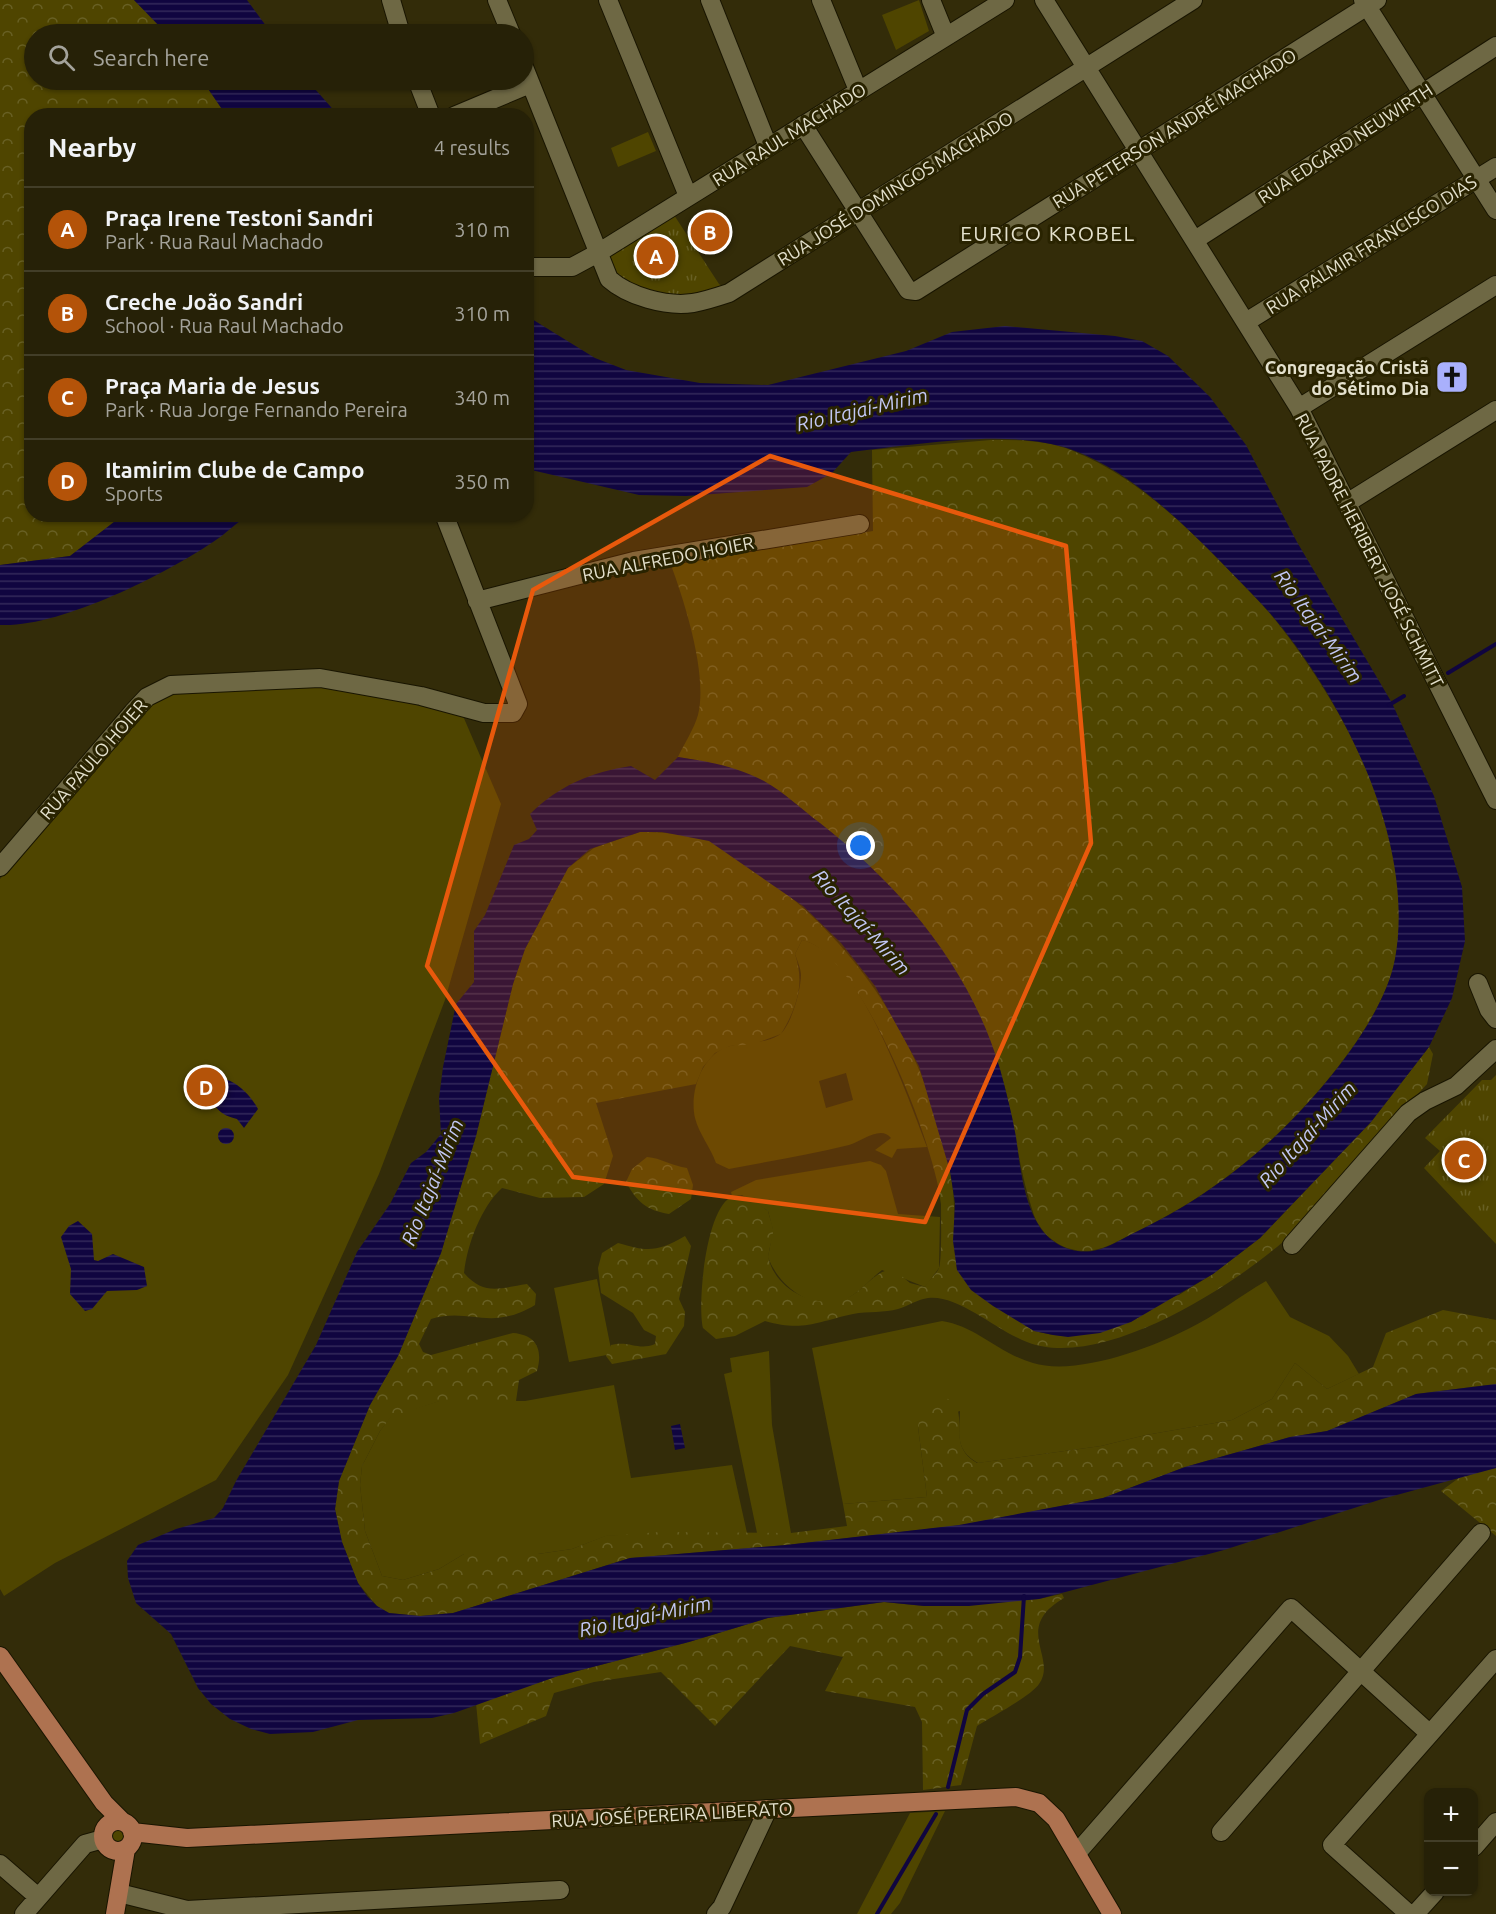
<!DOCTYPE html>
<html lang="en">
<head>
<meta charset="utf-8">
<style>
	:root { --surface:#262107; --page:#322e15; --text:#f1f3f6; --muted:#a4a39b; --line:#423e28; --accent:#b45309 }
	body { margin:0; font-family:Ubuntu,sans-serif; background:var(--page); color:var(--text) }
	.controls { position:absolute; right:18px; bottom:18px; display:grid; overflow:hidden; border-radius:12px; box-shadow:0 2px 4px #0004 }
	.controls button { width:54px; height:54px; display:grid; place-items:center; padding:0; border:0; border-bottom:2px solid var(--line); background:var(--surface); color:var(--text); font:30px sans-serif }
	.you { position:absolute; left:861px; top:846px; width:21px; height:21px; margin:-15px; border:4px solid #fff; border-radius:50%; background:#1a73e8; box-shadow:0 0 0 9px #1a73e833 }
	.badge { display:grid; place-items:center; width:39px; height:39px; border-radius:50%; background:var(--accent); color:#fff; font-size:20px; font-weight:700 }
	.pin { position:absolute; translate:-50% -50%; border:3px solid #fff; box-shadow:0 2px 6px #0006 }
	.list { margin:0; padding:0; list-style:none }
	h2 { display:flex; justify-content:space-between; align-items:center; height:78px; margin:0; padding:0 24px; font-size:26px }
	h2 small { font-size:20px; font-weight:400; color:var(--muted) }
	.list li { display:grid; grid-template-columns:39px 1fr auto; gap:18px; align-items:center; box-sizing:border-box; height:84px; padding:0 24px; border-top:2px solid var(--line) }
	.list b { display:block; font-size:22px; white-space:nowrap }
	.list p { margin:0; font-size:20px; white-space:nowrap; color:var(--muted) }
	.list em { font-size:20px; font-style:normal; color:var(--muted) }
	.icon { flex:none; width:33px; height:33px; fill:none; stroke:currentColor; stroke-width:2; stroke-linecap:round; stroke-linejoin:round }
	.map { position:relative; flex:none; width:1496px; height:1914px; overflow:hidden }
	.search { position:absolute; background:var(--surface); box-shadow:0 2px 4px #0004; left:24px; top:24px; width:510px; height:66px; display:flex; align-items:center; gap:15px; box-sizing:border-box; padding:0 21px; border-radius:33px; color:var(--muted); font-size:22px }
	.panel { position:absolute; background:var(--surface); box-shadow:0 2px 4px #0004; left:24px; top:108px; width:510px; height:414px; border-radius:24px }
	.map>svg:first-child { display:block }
	.grass { fill:#4f4500; fill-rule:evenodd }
	.forest { fill:url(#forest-crowns) }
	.park { fill:url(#park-tufts) }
	.water { fill:url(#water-rules) }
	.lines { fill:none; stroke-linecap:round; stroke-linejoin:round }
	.stream { stroke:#100540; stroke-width:4 }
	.minor-casing { stroke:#191500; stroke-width:20 }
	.major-casing { stroke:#191500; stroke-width:20 }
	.minor { stroke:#6e6844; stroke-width:18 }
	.major { stroke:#ae7250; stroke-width:18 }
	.marked { fill:#e8590c; fill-opacity:0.2; stroke:#e8590c; stroke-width:4.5; stroke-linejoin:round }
	.labels { text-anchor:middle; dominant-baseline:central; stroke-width:6; stroke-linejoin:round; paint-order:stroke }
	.street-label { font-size:18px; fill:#e4e1cd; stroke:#292300 }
	.poi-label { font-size:18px; font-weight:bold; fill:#e4e1cd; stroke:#292300; text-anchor:end }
	.water-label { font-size:20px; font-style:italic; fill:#c2c7f4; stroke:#292300 }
	.quarter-label { font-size:21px; letter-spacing:1.5px; fill:#e4e1cd; stroke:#292300 }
</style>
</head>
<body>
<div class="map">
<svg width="1496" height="1914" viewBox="0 0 1496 1914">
	<defs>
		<pattern id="forest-crowns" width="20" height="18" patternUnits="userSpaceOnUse" patternTransform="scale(1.5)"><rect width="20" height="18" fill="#4f4500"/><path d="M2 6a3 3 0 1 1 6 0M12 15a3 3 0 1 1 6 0" fill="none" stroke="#686024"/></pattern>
		<pattern id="park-tufts" width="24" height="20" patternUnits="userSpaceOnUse" patternTransform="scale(1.5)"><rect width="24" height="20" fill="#4f4500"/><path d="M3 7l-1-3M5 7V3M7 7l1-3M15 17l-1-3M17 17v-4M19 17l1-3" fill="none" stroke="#686024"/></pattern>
		<pattern id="water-rules" width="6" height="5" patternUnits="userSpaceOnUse" patternTransform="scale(1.5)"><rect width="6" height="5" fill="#100540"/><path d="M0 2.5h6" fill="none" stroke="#33295a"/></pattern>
	</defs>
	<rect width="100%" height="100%" fill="#332c09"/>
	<path class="grass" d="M919 0 929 31 896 50 882 15Z
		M648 132 656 151 618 167 611 148Z
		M332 685 463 716 501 804 445 1000 379 1174 288 1375 216 1480 55 1563 4 1596 0 1589V879L160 695Z
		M802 940C858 951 908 1098 927 1147L897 1149 892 1158 875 1150 891 1138C881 1125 862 1141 849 1145 810 1155 769 1161 729 1169L716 1163C711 1148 699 1134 695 1118 689 1092 702 1053 730 1046 747 1042 764 1044 779 1035 791 1027 801 989 801 975 801 969 797 960 795 954ZM846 1073 853 1100 826 1108 819 1081Z
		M870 1161 881 1165 886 1171 898 1214 940 1217 939 1268 925 1287 882 1270C869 1280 857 1296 841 1301 810 1311 778 1285 768 1257L773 1230 768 1211 742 1195 732 1196 731 1192 756 1180Z
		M597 1279 612 1354 569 1362 554 1288Z
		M1266 1281 1290 1317 1329 1336 1348 1356 1359 1374 1327 1389 1295 1363 1272 1399 1232 1420 1146 1435 1101 1446 978 1463C955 1450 959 1435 960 1411L918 1427 927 1497 843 1504 812 1348 942 1321C976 1326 1000 1354 1033 1363 1075 1376 1149 1349 1188 1329 1215 1316 1240 1296 1266 1281Z
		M769 1351 772 1425 791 1533H757L724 1374 732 1372 730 1358Z
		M614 1385 631 1478 732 1465 747 1533 606 1536 572 1549 538 1554H464L439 1569 403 1580 382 1576 365 1531 360 1485 362 1466 380 1431 391 1416 439 1401H525Z
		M945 1811 900 1903 891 1914H857L910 1813Z
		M108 1836a9 9 0 1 1 18 0a9 9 0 1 1-18 0Z"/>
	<path class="forest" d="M0 0H134L167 34H34V80H202L226 115 32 116V514L123 515 70 556 0 565Z
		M991 440C1019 440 1047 440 1073 451 1130 474 1179 519 1221 562 1238 580 1256 597 1272 616 1344 705 1422 846 1394 964 1379 1029 1303 1114 1253 1156 1214 1189 1174 1214 1128 1236 1118 1241 1106 1248 1094 1250 1072 1254 1051 1244 1039 1225 1034 1218 1032 1208 1029 1199 1016 1155 1013 1108 998 1064 966 964 900 886 818 822 801 809 785 793 766 783 740 768 707 762 678 757 684 744 694 729 698 715 708 675 685 603 671 565L873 531 872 450Z
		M640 832C662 832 686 834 708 840 726 846 753 869 769 880 865 952 927 1052 950 1171 957 1204 953 1237 957 1270L1034 1331 1053 1335 1068 1336 1179 1295 1213 1274 1260 1238 1371 1122 1429 1047 1433 1054 1427 1084 1284 1241C1230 1288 1100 1371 1027 1342 997 1331 958 1294 928 1298 918 1299 908 1306 898 1309 884 1313 868 1311 853 1314 816 1322 803 1332 765 1321L735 1336 716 1339 703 1328C697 1304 706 1203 734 1196 745 1193 759 1205 768 1211 769 1216 772 1223 773 1229 774 1239 767 1250 769 1260 778 1293 822 1312 851 1296 867 1287 874 1271 893 1269L910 1283 925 1287C928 1280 936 1275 939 1268 942 1261 941 1215 941 1204 937 1149 860 951 802 940L795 954C805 984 797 1007 781 1034L754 1044 730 1046 715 1053 703 1067 696 1084 596 1103 613 1156 604 1184 584 1197 540 1198 502 1188C481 1207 467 1245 464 1273 484 1296 500 1288 527 1284L536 1294 535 1305C490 1332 470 1307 431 1319L419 1344 423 1352 431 1355 513 1333C537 1335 543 1350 537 1371L519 1380 516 1401H440L391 1417 380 1431 362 1466 360 1485 365 1531 382 1576 403 1580 439 1569 464 1554H538L572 1549 605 1536 660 1532 791 1533 847 1526 843 1504 927 1497 918 1427 922 1404 937 1397 954 1400C967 1424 948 1446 977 1463L1101 1446 1146 1435 1232 1420 1272 1399 1295 1363 1327 1389 1373 1367 1386 1333 1443 1310 1496 1320V1384L1416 1394 1327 1431 1290 1437 1185 1467 1103 1498 962 1525 786 1545 630 1558 453 1613 420 1616 389 1613 377 1606 358 1583 342 1542 335 1509 339 1481 370 1405 398 1356 441 1253 476 1136 513 984 525 949 568 868 594 848Z
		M647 1157C661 1158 672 1166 687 1168L693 1185 691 1199 669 1214C646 1210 637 1202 626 1182L632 1169Z
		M685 1236 691 1246 679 1299 685 1312 684 1326 666 1354 612 1364 606 1356 611 1345C629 1340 638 1351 655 1344L656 1336 644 1330 633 1313 601 1293 598 1268 602 1253 618 1243C648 1252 657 1252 685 1236Z
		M1496 1468V1536L1441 1491 1463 1475Z
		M1062 1594 1064 1598C1012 1628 1058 1658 1039 1684 1031 1696 991 1717 977 1726L961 1785 923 1790 922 1722 915 1707 825 1691 843 1657 790 1646 715 1726 661 1672 594 1682 554 1693 546 1716 480 1744 476 1703 558 1676 689 1642 768 1618 884 1602 924 1606 1039 1599Z"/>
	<path class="park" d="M674 215 719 284 722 286C709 292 696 297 681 297 663 298 604 279 610 255Z
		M1496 1075V1244L1424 1168 1440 1151 1425 1138 1482 1080H1491Z"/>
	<path class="water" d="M134 0H247L272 34H167Z
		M202 80H307L338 115H226Z
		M527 316 595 358 626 370 700 383 768 385 906 351 952 332 1005 326 1115 336 1142 341 1168 356 1210 397 1246 445 1297 542 1392 703 1434 796 1462 887 1465 941 1452 998 1429 1047 1371 1122 1260 1238 1213 1274 1131 1322 1100 1333 1068 1337 1053 1335 1034 1331 993 1306 971 1290 957 1270 953 1241 955 1203 950 1171 919 1066 875 986 841 943 803 906 709 841 662 832H640L590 849 568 868 525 949 513 984 476 1136 441 1253 398 1356 370 1405 339 1481 335 1509 342 1542 358 1583 367 1596 377 1606 389 1613 420 1616 453 1613 630 1558 786 1545 959 1525 1103 1498 1185 1467 1290 1437 1327 1431 1416 1394 1496 1384V1468L1382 1499 1224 1550 1039 1599 969 1606H924L884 1602 768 1618 689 1642 558 1676 454 1713 432 1718 358 1720 313 1732 270 1734 251 1729 230 1719 211 1704 198 1688 171 1634 136 1603 128 1578 127 1561 138 1545 176 1529 214 1518 223 1508 236 1481 316 1345 357 1252 390 1204 411 1163 426 1152 441 1134 439 1098 443 1067 456 1004 474 982V931L485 915 514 845 529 839 537 830 530 814C560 785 591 772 631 766L655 780 678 757C706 761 738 767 764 781 784 792 801 809 820 823 901 887 970 967 1000 1069 1006 1091 1012 1114 1016 1137 1020 1165 1023 1199 1038 1224 1049 1244 1074 1256 1097 1250 1109 1247 1122 1239 1134 1233 1180 1211 1220 1185 1258 1152 1308 1109 1383 1024 1395 959 1416 843 1344 699 1269 612 1254 595 1237 579 1221 562 1179 519 1127 469 1070 449 1009 428 915 445 851 452L832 473 807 487 686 496 639 495 527 469Z
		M123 515H250C236 522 226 534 213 542 164 575 59 628 0 625V565L70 556Z
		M223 1079C236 1080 252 1097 258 1109L244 1128 237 1119C222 1115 219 1112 209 1098L214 1087Z
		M218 1136a8 8 0 1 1 16 0a8 8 0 1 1-16 0Z
		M78 1221 92 1234 94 1260 98 1261 113 1254 144 1267 147 1286 137 1290 107 1291 92 1309 85 1311 70 1294 71 1269 61 1237 69 1226Z
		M680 1424 685 1448 675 1450 671 1426Z"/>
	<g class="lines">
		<path class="stream" d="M1448 673 1496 644
			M1389 705 1404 696
			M948 1787 967 1710 983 1694 1015 1672 1020 1657 1024 1596
			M877 1914 936 1814"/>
		<defs>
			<path id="minor" d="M391 0 401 34
				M497 0 511 34
				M608 0 688 196
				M710 0 768 146
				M821 0 858 90
				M931 0 946 37
				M1044 0 1299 408 1496 800
				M1363 0 1496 210
				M524 67 609 279C628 296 666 307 693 303 705 301 717 297 729 293L1193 0
				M417 80 431 116
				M454 116 530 84
				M803 125 908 290 916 291 1377 0
				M1195 240 1496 46
				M526 267H572L598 253 1005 0
				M1246 322 1496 167
				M1299 408 1496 285
				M1347 503 1496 410
				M477 601 634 561 860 524
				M0 867 133 712 147 697 171 685 320 678 421 696 484 713H513L518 704 444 514
				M1478 983 1489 1010 1496 1019
				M1292 1245 1408 1113 1425 1101 1456 1086 1496 1049
				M1221 1832 1481 1533
				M1474 1847 1496 1822
				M1077 1853 1291 1608 1430 1734
				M0 1864 38 1897
				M119 1893 187 1910 560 1890
				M24 1914 85 1844 103 1839
				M716 1914 722 1907 768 1809
				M1409 1914 1332 1845 1496 1659
				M1415 1914 1435 1892"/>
			<path id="major" d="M0 1656 104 1803 123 1822
				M103 1836a15 15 0 1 1 30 0a15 15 0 1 1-30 0Z
				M132 1832 187 1838 1016 1797 1039 1803 1056 1819 1112 1914
				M115 1914 126 1849"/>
		</defs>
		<use href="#minor" class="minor-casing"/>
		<use href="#major" class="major-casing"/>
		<use href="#minor" class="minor"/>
		<use href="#major" class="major"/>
	</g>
	<path class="marked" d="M770 456 1066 546 1091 843 925 1222 573 1177 427 966 533 590Z"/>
	<defs>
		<symbol id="church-square" viewBox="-11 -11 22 22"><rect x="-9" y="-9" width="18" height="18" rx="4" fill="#a9b0fc" stroke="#292300"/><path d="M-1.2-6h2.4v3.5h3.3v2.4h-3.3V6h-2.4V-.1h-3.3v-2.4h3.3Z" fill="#111"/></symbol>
	</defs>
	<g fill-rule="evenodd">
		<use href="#church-square" x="1433" y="358" width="38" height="38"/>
	</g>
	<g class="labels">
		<g class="street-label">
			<text transform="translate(1174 128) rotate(-32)">RUA PETERSON ANDRÉ MACHADO</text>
			<text transform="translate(789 134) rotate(-32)">RUA RAUL MACHADO</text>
			<text transform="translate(1345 143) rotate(-33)">RUA EDGARD NEUWIRTH</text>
			<text transform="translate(895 188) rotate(-32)">RUA JOSÉ DOMINGOS MACHADO</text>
			<text transform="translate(1371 244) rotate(-32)">RUA PALMIR FRANCISCO DIAS</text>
			<text transform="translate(1370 550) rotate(63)">RUA PADRE HERIBERT JOSÉ SCHMITT</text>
			<text transform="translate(668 558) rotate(-11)">RUA ALFREDO HOIER</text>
			<text transform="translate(93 759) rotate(-49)">RUA PAULO HOIER</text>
			<text transform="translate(672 1814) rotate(-3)">RUA JOSÉ PEREIRA LIBERATO</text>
		</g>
		<g class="poi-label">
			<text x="1429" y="367">Congregação Cristã<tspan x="1429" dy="21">do Sétimo Dia</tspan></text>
		</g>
		<g class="water-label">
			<text transform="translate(862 409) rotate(-13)">Rio Itajaí-Mirim</text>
			<text transform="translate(1319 626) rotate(54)">Rio Itajaí-Mirim</text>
			<text transform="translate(862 922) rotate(48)">Rio Itajaí-Mirim</text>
			<text transform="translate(1307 1134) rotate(-48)">Rio Itajaí-Mirim</text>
			<text transform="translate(432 1182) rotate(-68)">Rio Itajaí-Mirim</text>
			<text transform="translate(645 1616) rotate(-12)">Rio Itajaí-Mirim</text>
		</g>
		<g class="quarter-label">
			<text x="1048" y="233">EURICO KROBEL</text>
		</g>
	</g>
</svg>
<div class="controls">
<button>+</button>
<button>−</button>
</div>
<div class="you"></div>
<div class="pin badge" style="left:656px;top:256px">A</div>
<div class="pin badge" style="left:710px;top:232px">B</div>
<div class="pin badge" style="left:1464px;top:1160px">C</div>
<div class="pin badge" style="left:206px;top:1087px">D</div>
<div class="search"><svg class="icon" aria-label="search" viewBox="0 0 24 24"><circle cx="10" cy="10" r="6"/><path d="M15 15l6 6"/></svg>Search here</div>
<section class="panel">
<h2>Nearby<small>4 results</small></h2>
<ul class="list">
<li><span class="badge">A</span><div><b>Praça Irene Testoni Sandri</b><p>Park · Rua Raul Machado</p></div><em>310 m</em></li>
<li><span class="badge">B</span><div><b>Creche João Sandri</b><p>School · Rua Raul Machado</p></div><em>310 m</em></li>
<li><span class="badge">C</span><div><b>Praça Maria de Jesus</b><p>Park · Rua Jorge Fernando Pereira</p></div><em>340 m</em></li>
<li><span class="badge">D</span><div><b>Itamirim Clube de Campo</b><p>Sports</p></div><em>350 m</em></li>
</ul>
</section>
</div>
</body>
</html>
